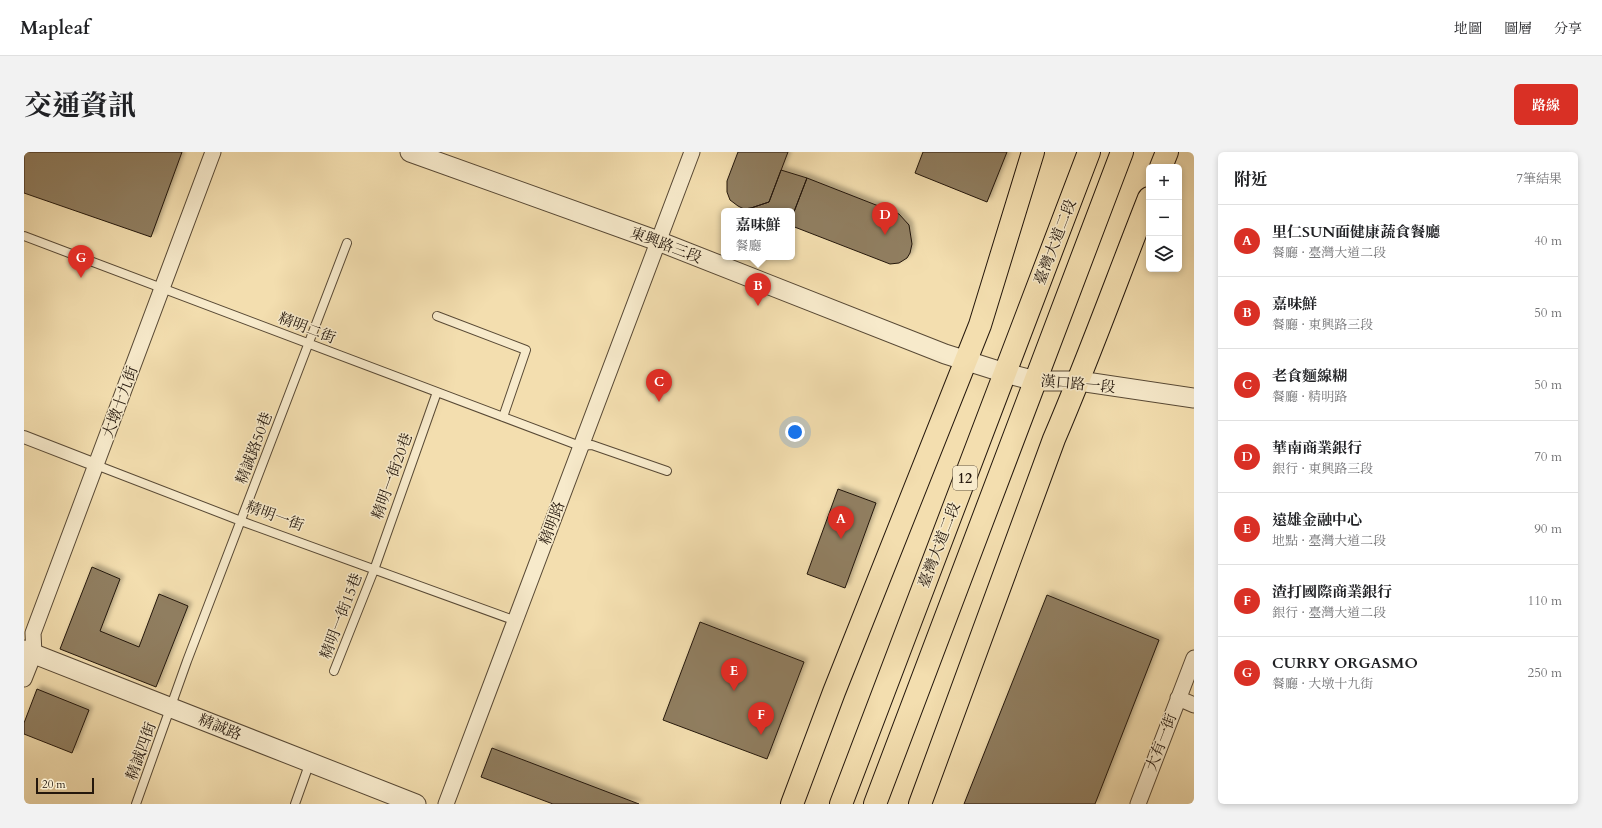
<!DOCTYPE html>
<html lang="zh-TW">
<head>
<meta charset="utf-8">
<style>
	:root { --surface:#fff; --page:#f2f2f2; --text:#202124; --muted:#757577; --line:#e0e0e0; --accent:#d93025 }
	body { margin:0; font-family:Cardo,"Noto Serif TC",serif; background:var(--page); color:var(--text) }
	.controls { position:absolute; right:12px; top:12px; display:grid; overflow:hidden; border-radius:6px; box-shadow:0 2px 6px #0003 }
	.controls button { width:36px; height:36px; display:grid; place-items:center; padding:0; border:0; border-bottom:1px solid var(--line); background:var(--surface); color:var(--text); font:20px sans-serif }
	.scale { position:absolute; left:12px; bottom:10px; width:58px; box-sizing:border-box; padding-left:4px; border:2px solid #24170c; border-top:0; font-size:11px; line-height:14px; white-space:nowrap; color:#24170c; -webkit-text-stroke:3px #f7eacb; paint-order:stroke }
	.you { position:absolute; left:771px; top:280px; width:14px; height:14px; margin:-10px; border:3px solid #fff; border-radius:50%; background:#1a73e8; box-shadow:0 0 0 6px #1a73e833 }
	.badge { display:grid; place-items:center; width:26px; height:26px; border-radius:50%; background:var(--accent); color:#fff; font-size:13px; font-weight:700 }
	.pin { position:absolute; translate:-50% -33px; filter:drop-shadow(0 1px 2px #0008) }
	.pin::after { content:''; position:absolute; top:21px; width:14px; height:12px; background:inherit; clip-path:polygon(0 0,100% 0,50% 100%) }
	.popup { position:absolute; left:697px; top:56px; width:74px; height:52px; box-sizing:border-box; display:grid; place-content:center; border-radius:6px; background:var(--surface); filter:drop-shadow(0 1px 3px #0005); font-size:13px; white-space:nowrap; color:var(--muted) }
	.popup b { font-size:15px; color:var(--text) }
	.popup::after { content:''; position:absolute; left:50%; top:100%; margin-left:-8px; border:8px solid transparent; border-top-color:var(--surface) }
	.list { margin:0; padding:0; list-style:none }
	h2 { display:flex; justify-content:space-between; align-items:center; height:52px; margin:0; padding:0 16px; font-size:17px }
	h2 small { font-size:13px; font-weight:400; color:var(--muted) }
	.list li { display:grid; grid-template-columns:26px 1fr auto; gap:12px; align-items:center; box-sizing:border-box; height:72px; padding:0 16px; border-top:1px solid var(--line) }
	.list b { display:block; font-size:15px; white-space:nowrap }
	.list p { margin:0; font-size:13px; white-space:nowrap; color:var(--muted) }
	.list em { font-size:13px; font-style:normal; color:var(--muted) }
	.icon { flex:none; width:22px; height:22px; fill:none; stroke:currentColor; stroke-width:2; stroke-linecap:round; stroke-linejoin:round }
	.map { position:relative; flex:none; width:1170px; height:652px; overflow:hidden; border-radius:6px }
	header { display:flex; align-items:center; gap:24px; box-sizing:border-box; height:56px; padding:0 20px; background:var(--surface); border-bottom:1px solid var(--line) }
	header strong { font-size:19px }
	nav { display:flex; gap:22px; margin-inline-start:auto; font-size:14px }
	.intro { display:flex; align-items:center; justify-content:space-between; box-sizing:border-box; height:96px; padding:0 24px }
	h1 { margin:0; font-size:28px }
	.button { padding:10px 18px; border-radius:6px; background:var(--accent); color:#fff; font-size:14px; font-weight:700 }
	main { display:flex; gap:24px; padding:0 24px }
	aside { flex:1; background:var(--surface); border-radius:6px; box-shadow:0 2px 6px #0003 }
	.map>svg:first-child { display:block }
	.building { fill:#907e61; stroke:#24170c; filter:url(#shadow) }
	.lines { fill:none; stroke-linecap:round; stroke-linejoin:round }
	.service-casing { stroke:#584935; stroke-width:10 }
	.pedestrian-casing { stroke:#584935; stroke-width:14 }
	.minor-casing { stroke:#584935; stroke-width:17 }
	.tertiary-casing { stroke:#584935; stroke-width:21 }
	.primary-casing { stroke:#24170c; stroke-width:24 }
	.service { stroke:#f7eacb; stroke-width:8 }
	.pedestrian { stroke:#f7eacb; stroke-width:12 }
	.minor { stroke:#f7eacb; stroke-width:15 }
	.tertiary { stroke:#f7eacb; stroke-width:19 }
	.primary { stroke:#f3deaf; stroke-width:22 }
	.labels { text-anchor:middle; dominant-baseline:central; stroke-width:3; stroke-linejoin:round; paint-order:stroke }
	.shield { fill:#f7eacb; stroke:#635645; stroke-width:1 }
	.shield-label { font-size:14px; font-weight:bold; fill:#24170c }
	.street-label { font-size:15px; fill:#24170c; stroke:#f7eacb }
</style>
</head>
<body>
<header>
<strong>Mapleaf</strong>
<nav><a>地圖</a><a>圖層</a><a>分享</a></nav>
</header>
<div class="intro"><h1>交通資訊</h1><a class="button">路線</a></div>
<main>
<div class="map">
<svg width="1170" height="652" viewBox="0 0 1170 652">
	<defs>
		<filter id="shadow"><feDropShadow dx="3.5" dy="-3.5" stdDeviation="2" flood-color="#0004"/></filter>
	</defs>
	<rect width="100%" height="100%" fill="#f3deaf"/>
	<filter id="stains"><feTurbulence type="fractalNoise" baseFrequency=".005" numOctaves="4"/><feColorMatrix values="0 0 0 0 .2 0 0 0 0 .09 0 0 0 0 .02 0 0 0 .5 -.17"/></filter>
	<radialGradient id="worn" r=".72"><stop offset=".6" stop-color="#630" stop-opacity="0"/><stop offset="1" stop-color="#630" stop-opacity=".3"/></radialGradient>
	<path class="building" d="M0 0H158L127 85 0 41Z
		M714 0H764L745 50 727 56 720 57 714 54 706 48 703 40V29Z
		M899 0H983L963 50 891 21Z
		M757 18 783 26 768 65V59H726L720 57 727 56 745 50Z
		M783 26 875 62 885 73 888 92 886 101 883 106 875 111 866 112 768 74V65Z
		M814 337 852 351 821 436 783 422Z
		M68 415 96 427 76 479 115 495 135 442 164 454 132 535 36 497Z
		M1023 443 1135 488 1071 652H940Z
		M676 470 780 510 743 607 639 568Z
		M13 537 65 558 48 601 0 582V571Z
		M468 596 615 652H529L457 625Z"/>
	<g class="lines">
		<defs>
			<path id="service" d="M0 84 556 294 568 293 643 319
				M413 164 502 198 479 265
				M72 313 217 369 492 469
				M310 519 350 418 413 240
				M112 652 163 509 323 91
				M271 652 286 610"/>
			<path id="pedestrian" d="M0 285 72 313"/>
			<path id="minor" d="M0 527 10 502 9 481 189 0
				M1154 546 1170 553
				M422 652 668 0
				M1114 652 1170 506"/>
			<path id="tertiary" d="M386 0 634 89 921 202 981 221 1012 229H1055L1170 246
				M0 498 392 652"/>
			<path id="primary" d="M1137 15 1143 0
				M768 652 810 540 956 173 1009 0
				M817 652 1065 0
				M851 652 1098 0
				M896 652 1030 287C1064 208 1093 127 1125 46"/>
		</defs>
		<use href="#service" class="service-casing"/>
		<use href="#pedestrian" class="pedestrian-casing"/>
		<use href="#minor" class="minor-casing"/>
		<use href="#tertiary" class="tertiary-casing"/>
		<use href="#primary" class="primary-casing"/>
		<use href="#service" class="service"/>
		<use href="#pedestrian" class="pedestrian"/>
		<use href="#minor" class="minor"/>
		<use href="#tertiary" class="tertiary"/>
		<use href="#primary" class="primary"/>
	</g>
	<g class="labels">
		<rect class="shield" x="929" y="314" width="24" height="24" rx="3"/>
		<g class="shield-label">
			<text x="941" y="326">12</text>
		</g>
		<g class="street-label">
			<text transform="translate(1031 90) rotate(-69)">臺灣大道二段</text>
			<text transform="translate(642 93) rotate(21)">東興路三段</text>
			<text transform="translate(283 176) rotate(21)">精明二街</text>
			<text transform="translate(1054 232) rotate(5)">漢口路一段</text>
			<text transform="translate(96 250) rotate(-70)">大墩十九街</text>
			<text transform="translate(230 296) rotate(-69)">精誠路50巷</text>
			<text transform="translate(368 324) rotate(-70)">精明一街20巷</text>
			<text transform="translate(251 364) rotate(20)">精明一街</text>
			<text transform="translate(528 371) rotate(-70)">精明路</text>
			<text transform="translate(915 393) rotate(-69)">臺灣大道二段</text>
			<text transform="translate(317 464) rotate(-69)">精明一街15巷</text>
			<text transform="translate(196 575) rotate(22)">精誠路</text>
			<text transform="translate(1137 590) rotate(-69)">大有一街</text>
			<text transform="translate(117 599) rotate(-70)">精誠四街</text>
		</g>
	</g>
	<rect width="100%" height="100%" filter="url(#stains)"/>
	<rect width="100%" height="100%" fill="url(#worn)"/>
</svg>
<div class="controls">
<button>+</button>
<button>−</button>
<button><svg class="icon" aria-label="layers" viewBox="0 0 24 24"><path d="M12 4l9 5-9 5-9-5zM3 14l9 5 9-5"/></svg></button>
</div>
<div class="scale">20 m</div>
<div class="you"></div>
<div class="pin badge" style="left:817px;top:387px">A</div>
<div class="pin badge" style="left:734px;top:154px">B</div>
<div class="popup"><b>嘉味鮮</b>餐廳</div>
<div class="pin badge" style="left:635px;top:250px">C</div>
<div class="pin badge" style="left:861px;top:83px">D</div>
<div class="pin badge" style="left:710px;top:539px">E</div>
<div class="pin badge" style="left:737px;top:583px">F</div>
<div class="pin badge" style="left:57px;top:126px">G</div>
</div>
<aside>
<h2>附近<small>7筆結果</small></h2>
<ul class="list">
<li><span class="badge">A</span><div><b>里仁SUN面健康蔬食餐廳</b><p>餐廳 · 臺灣大道二段</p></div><em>40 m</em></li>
<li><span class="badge">B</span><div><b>嘉味鮮</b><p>餐廳 · 東興路三段</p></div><em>50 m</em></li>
<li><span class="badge">C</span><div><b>老食麵線糊</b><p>餐廳 · 精明路</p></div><em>50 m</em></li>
<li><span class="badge">D</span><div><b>華南商業銀行</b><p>銀行 · 東興路三段</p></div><em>70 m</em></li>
<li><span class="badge">E</span><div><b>遠雄金融中心</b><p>地點 · 臺灣大道二段</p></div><em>90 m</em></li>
<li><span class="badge">F</span><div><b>渣打國際商業銀行</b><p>銀行 · 臺灣大道二段</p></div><em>110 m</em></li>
<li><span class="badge">G</span><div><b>CURRY ORGASMO</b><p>餐廳 · 大墩十九街</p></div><em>250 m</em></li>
</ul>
</aside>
</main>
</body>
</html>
